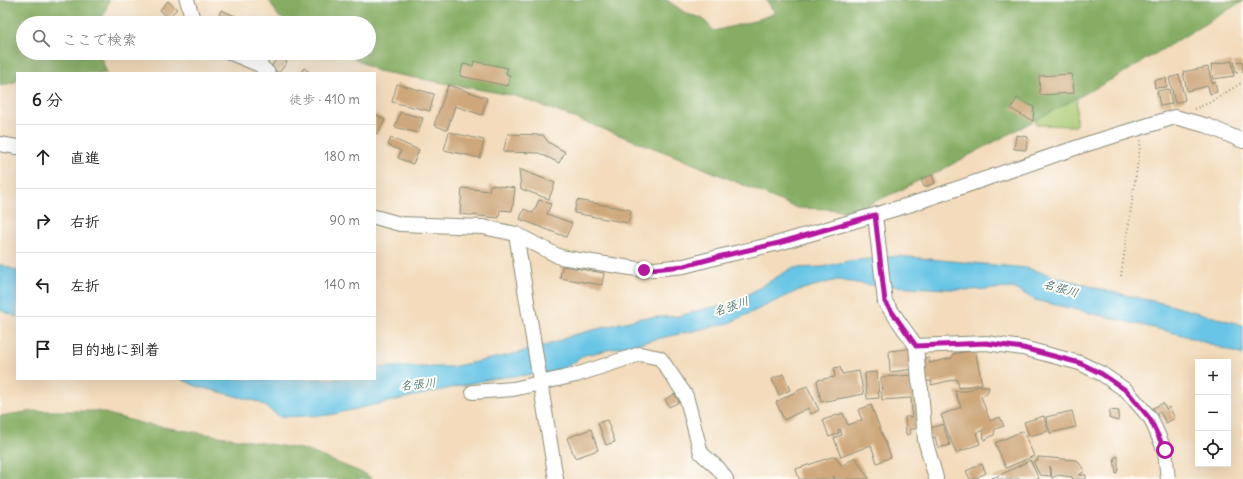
<!DOCTYPE html>
<html lang="ja">
<head>
<meta charset="utf-8">
<style>
	:root { --surface:#fff; --page:#f6f6f6; --text:#222; --muted:#767676; --line:#e0e0e0 }
	body { margin:0; font-family:Delius,"Klee One",sans-serif; background:var(--page); color:var(--text) }
	.controls { position:absolute; right:12px; bottom:12px; display:grid; overflow:hidden; border-radius:0px; box-shadow:0 4px 16px #0002 }
	.controls button { width:36px; height:36px; display:grid; place-items:center; padding:0; border:0; border-bottom:1px solid var(--line); background:var(--surface); color:var(--text); font:20px sans-serif }
	.stop { position:absolute; width:12px; height:12px; margin:-9px; border:3px solid #b5179e; border-radius:50%; background:#fff }
	.stop.end { background:#b5179e; border-color:#fff; box-shadow:0 1px 4px #0008 }
	.list { margin:0; padding:0; list-style:none }
	h2 { display:flex; justify-content:space-between; align-items:center; height:52px; margin:0; padding:0 16px; font-size:17px }
	h2 small { font-size:13px; font-weight:400; color:var(--muted) }
	.list li { display:grid; grid-template-columns:26px 1fr auto; gap:12px; align-items:center; box-sizing:border-box; height:64px; padding:0 16px; border-top:1px solid var(--line) }
	.list b { display:block; font-size:15px; white-space:nowrap }
	.list em { font-size:13px; font-style:normal; color:var(--muted) }
	.icon { flex:none; width:22px; height:22px; fill:none; stroke:currentColor; stroke-width:2; stroke-linecap:round; stroke-linejoin:round }
	.map { position:relative; flex:none; width:1243px; height:479px; overflow:hidden }
	.search { position:absolute; background:var(--surface); box-shadow:0 4px 16px #0002; left:16px; top:16px; width:360px; height:44px; display:flex; align-items:center; gap:10px; box-sizing:border-box; padding:0 14px; border-radius:22px; color:var(--muted); font-size:15px }
	.panel { position:absolute; background:var(--surface); box-shadow:0 4px 16px #0002; left:16px; top:72px; width:360px; height:308px; border-radius:0px }
	.map>svg:first-child { display:block }
	.green { fill:#a8c971; stroke:#648352 }
	.forest { fill:#86ad63; stroke:#52754c }
	.water { fill:#68c5e6; stroke:#44818d }
	.building { fill:#cea77a }
	.lines { fill:none; stroke-linecap:round; stroke-linejoin:round }
	.minor-casing { stroke:#898c78; stroke-width:16 }
	.path { stroke:#898c78; stroke-width:2; stroke-dasharray:1 3; stroke-linecap:butt }
	.minor { stroke:#fff; stroke-width:14 }
	.route { stroke:#b5179e; stroke-width:5 }
	.labels { text-anchor:middle; dominant-baseline:central; stroke-width:4; stroke-linejoin:round; paint-order:stroke }
	.water-label { font-size:12px; font-style:italic; fill:#315f60; stroke:#fdfcf7 }
</style>
</head>
<body>
<div class="map">
<svg width="1243" height="479" viewBox="0 0 1243 479">
	<rect width="100%" height="100%" fill="#fdfcf7"/>
	<filter id="ink" filterUnits="userSpaceOnUse"><feTurbulence type="fractalNoise" baseFrequency=".025" numOctaves="2"/><feDisplacementMap in="SourceGraphic" scale="8" xChannelSelector="R" yChannelSelector="G"/><feConvolveMatrix kernelMatrix="1 2 1 2 8 2 1 2 1" color-interpolation-filters="sRGB"/></filter>
	<filter id="wash" filterUnits="userSpaceOnUse"><feTurbulence type="fractalNoise" baseFrequency=".012" numOctaves="4" result="noise"/><feDisplacementMap in="SourceGraphic" scale="16" xChannelSelector="R" yChannelSelector="G"/><feGaussianBlur stdDeviation="0.9" result="paint"/><feColorMatrix in="noise" values="0 0 0 0 0 0 0 0 0 0 0 0 0 0 0 0 0 1.4 0 .05"/><feComposite in="paint" operator="in"/></filter>
	<g filter="url(#wash)">
		<rect width="100%" height="100%" fill="#f3dbbb"/>
		<path class="green" d="M1037 95 1077 96 1076 126 1036 125Z"/>
		<path class="forest" d="M0 0H109L104 15 96 23H23V53H99L107 73H17V81L0 86Z
			M269 0H667L687 14 702 18 714 31 754 21 775 13 766 0 1243 1 1118 76 932 175 921 179 901 190 850 212 830 209 797 208 675 156 516 96 377 71 345 53H369V23H291L279 17Z
			M33 411H97L144 424 306 450 365 474 372 479H0V416Z"/>
		<path class="water" d="M898 256 1026 268 1103 290 1166 304 1243 325V355L1179 334 1035 300 1014 288 968 290 871 285 837 280 799 290 729 323 585 355 560 371 491 379 329 415 280 417 259 402 196 386 181 379H375V368L388 367H451L510 355 548 345 573 335 641 318 679 316 708 308 732 304 792 268 823 267 848 261Z
			M0 264 17 271V317L0 310Z"/>
		<g id="blocks">
			<path class="building" d="M168 1 177 9 168 18 160 10Z
				M221 10 240 18 239 23H216Z
				M279 55 287 62 279 73 271 67Z
				M474 61 508 68 506 74 510 75 508 86 460 76 463 64 473 66Z
				M1232 61 1234 76 1213 79 1211 65Z
				M1242 61 1243 72 1236 73 1234 62Z
				M1208 67 1212 83 1215 82 1217 92 1210 94 1208 86 1187 91 1183 72Z
				M304 68 311 73H300Z
				M1072 74 1074 93 1040 95 1039 76Z
				M1179 75 1185 100 1175 103 1169 78Z
				M1166 78 1167 87 1155 88 1154 80Z
				M397 84 434 94 430 111 392 102Z
				M448 85 487 98 482 115 455 106 447 130 434 125Z
				M1169 89 1172 104 1160 106 1157 91Z
				M1017 98 1034 107 1033 121 1011 109Z
				M400 112 423 118 418 133 395 127Z
				M375 114 385 120 377 134 375 132Z
				M449 132 484 140 480 158 444 150Z
				M508 134 543 135 548 142 565 152 559 163 539 153 503 152Z
				M1016 135 1028 137 1026 150 1014 149Z
				M391 138 419 150 413 164 398 158 401 151 388 145Z
				M519 169 555 183 549 199 521 189Z
				M932 175 935 183 924 187 921 179Z
				M490 185 515 188 512 211 500 210 499 218 460 214 462 188 489 191Z
				M539 200 551 204 547 214 572 223 566 237 520 219 524 209 533 213Z
				M577 200 631 210 628 223 574 213Z
				M562 266 604 273 602 285 560 278Z
				M913 348 915 369 890 372 889 351Z
				M975 350 982 384 959 388 957 379 931 385 932 381H919L920 358H930L929 363 952 358 953 354Z
				M840 367 842 374 859 371 864 394 821 402 817 380 835 377 834 368Z
				M877 372 879 398 867 399 865 373Z
				M783 374 790 390 779 395 772 379Z
				M915 375 918 429H910V434L906 435 905 417H912L911 398 882 400 881 377Z
				M807 386 819 410 811 414 808 408 784 420 776 402Z
				M979 386 989 387 987 394 981 396 990 421 1000 417 1004 426 995 429 994 435 984 440 983 430 976 433 980 444 956 453 941 415 961 407 955 391H967Z
				M675 394 679 402 669 407 665 399Z
				M1163 403 1166 409 1169 407 1175 418 1166 423 1160 412 1156 414 1153 408Z
				M871 405 891 457 877 463 871 445 841 457 834 438 842 435 840 429 838 430 839 433 829 437 823 420 843 413 848 425 862 420 858 410Z
				M1110 410 1119 411 1118 421 1109 418Z
				M1072 411 1076 427 1050 433 1046 417Z
				M1044 416 1048 431 1029 436 1024 422Z
				M607 420 615 442 606 445 598 423Z
				M943 424 950 445 938 448 935 437 931 439 928 429Z
				M591 429 598 450 575 458 567 438Z
				M1023 431 1034 456 1006 468 995 443Z
				M835 456 842 466 855 457 869 479H837L833 476 835 479H799L796 469Z
				M1118 456V470L1116 474 1114 458Z
				M1038 457 1077 460 1085 471 1079 475H1086V479H1073L1072 477 1058 475 1052 478 1050 466 1051 476 1040 475 1033 462 1038 460Z
				M1030 460 1039 479H990L1011 470Z
				M982 464 986 473 974 479H970L966 471Z"/>
		</g>
	</g>
	<g filter="url(#ink)">
		<use href="#blocks" fill-opacity="0" stroke="#898c78" stroke-width="1"/>
		<g class="lines">
			<defs>
				<path id="minor" d="M187 0 194 23
					M231 53 260 65 268 73
					M0 144 17 147
					M875 215 885 302 916 346 919 381 921 389 925 440 936 478
					M375 217 400 224 483 227 516 234 560 257 644 270 684 266 722 256 779 243 912 204 1084 145 1175 117 1208 126 1243 141
					M516 234 556 479
					M916 346 986 343 1023 348 1080 363 1102 374 1127 391 1151 419 1165 451 1168 479
					M473 392 513 389 576 375 640 354 660 358 686 396 701 453 719 469 726 479"/>
			</defs>
			<use href="#minor" class="minor-casing"/>
			<path class="path" d="M1194 109 1209 103 1243 82
				M1121 276 1141 140"/>
			<use href="#minor" class="minor"/>
		</g>
	</g>
	<g class="lines" filter="url(#ink)">
		<path class="route" d="M644 270 684 266 722 256 779 243 875 215 885 302 916 346 986 343 1023 348 1080 363 1102 374 1127 391 1150 419 1165 450"/>
	</g>
	<g class="labels">
		<g class="water-label">
			<text transform="translate(1061 288) rotate(16)">名張川</text>
			<text transform="translate(731 306) rotate(-19)">名張川</text>
			<text transform="translate(418 384) rotate(-6)">名張川</text>
		</g>
	</g>
</svg>
<div class="controls">
<button>+</button>
<button>−</button>
<button><svg class="icon" aria-label="locate" viewBox="0 0 24 24"><circle cx="12" cy="12" r="6"/><path d="M12 2v4M12 18v4M2 12h4M18 12h4"/></svg></button>
</div>
<div class="stop" style="left:1165px;top:450px"></div>
<div class="stop end" style="left:644px;top:270px"></div>
<div class="search"><svg class="icon" aria-label="search" viewBox="0 0 24 24"><circle cx="10" cy="10" r="6"/><path d="M15 15l6 6"/></svg>ここで検索</div>
<section class="panel">
<h2>6 分<small>徒歩 · 410 m</small></h2>
<ul class="list">
<li><svg class="icon" aria-label="ahead" viewBox="0 0 24 24"><path d="M12 20V5M6 11l6-6 6 6"/></svg><div><b>直進</b></div><em>180 m</em></li>
<li><svg class="icon" aria-label="right" viewBox="0 0 24 24"><path d="M7 20v-9h11M14 6l5 5-5 5"/></svg><div><b>右折</b></div><em>90 m</em></li>
<li><svg class="icon" aria-label="left" viewBox="0 0 24 24"><path d="M17 20v-9H6M10 6l-5 5 5 5"/></svg><div><b>左折</b></div><em>140 m</em></li>
<li><svg class="icon" aria-label="arrive" viewBox="0 0 24 24"><path d="M6 21V4h12l-3 4 3 4H6"/></svg><div><b>目的地に到着</b></div></li>
</ul>
</section>
</div>
</body>
</html>
